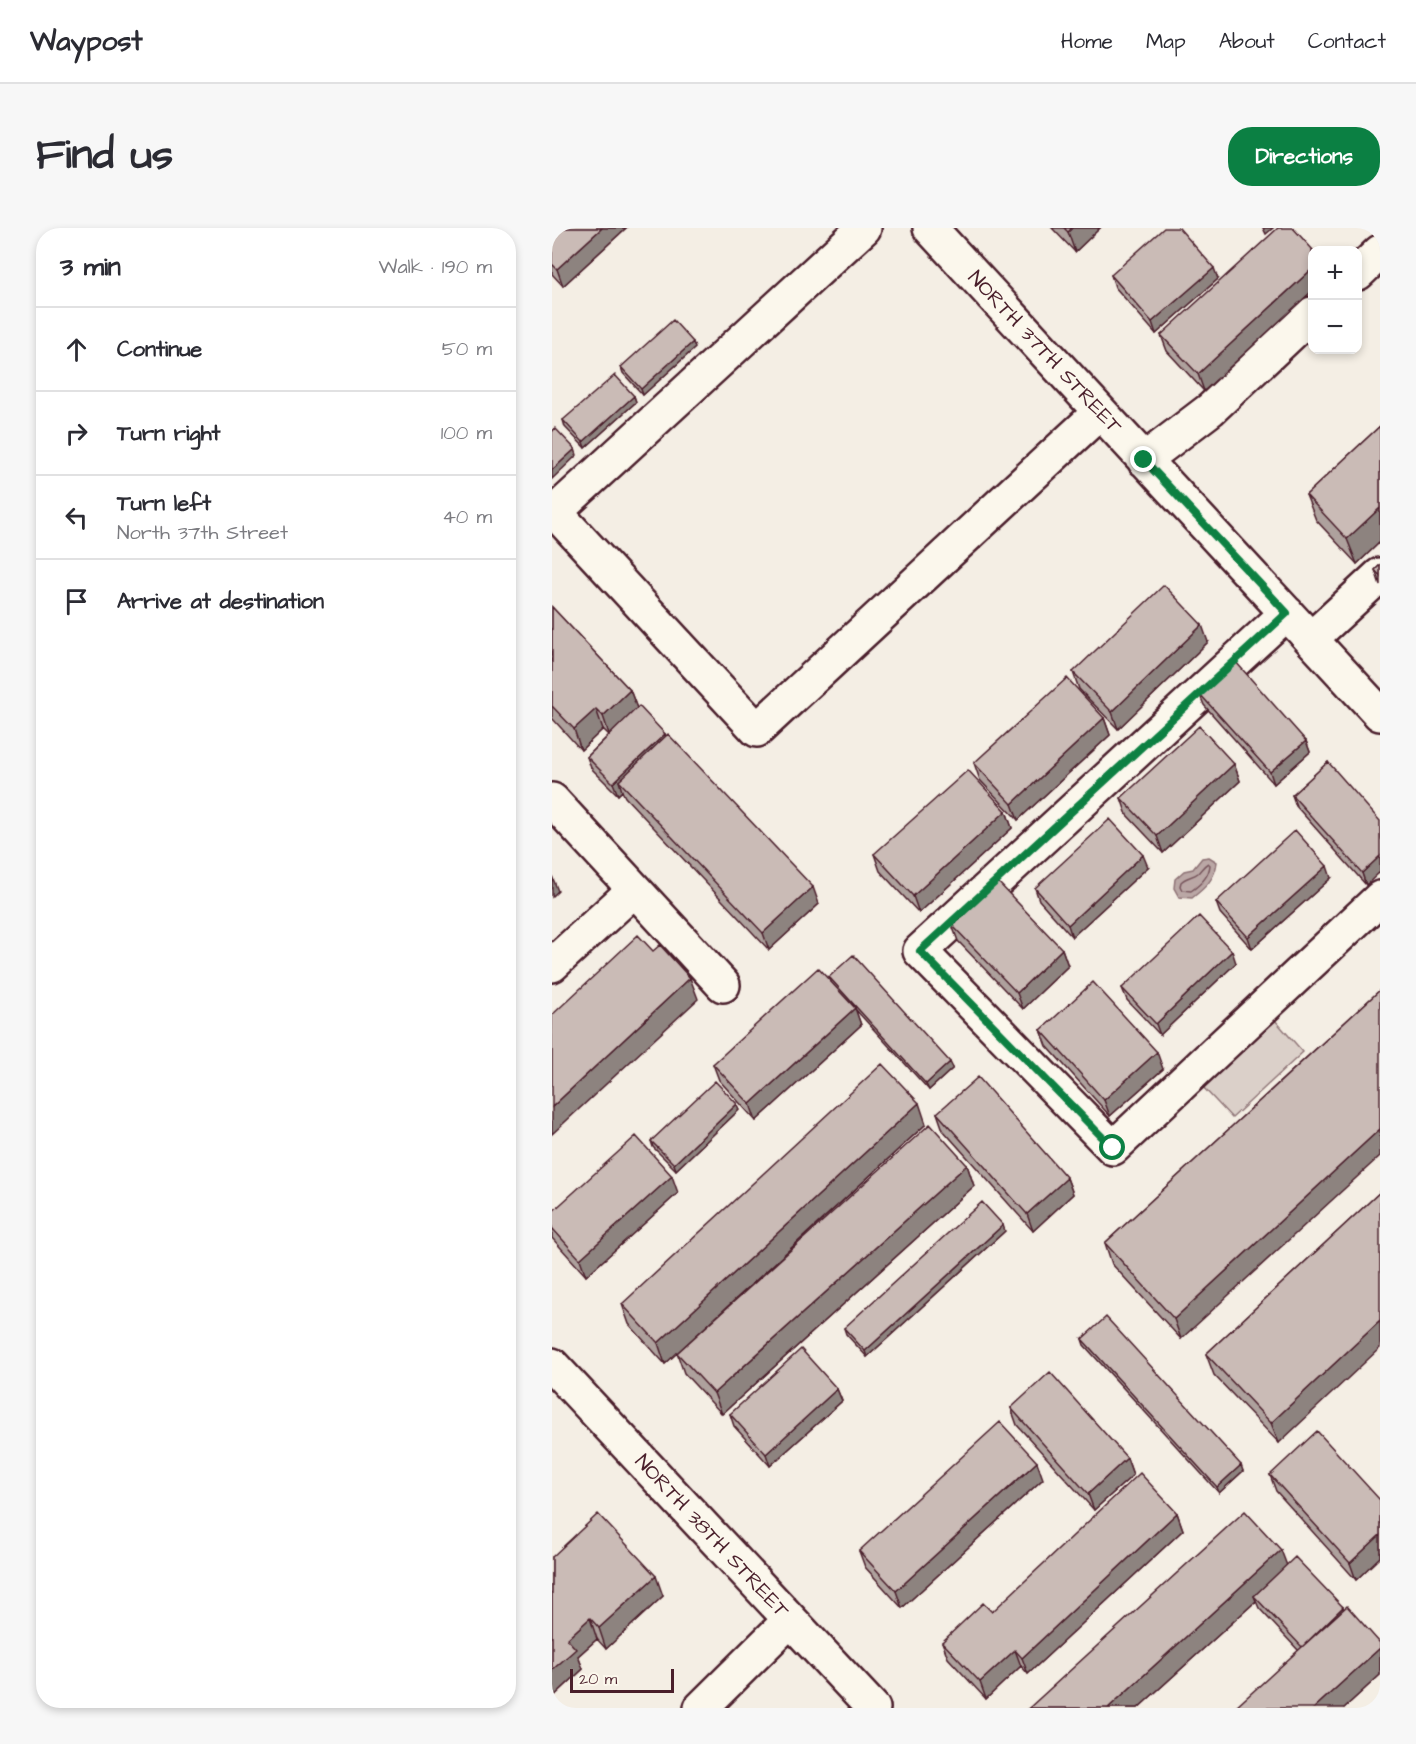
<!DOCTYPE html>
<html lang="en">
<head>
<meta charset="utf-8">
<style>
	:root { --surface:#fff; --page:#f7f7f7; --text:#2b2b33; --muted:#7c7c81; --line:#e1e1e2; --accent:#0b8043 }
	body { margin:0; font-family:"Architects Daughter",sans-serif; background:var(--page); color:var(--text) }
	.controls { position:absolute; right:18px; top:18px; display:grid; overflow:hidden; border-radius:12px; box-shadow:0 3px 9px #0003 }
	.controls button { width:54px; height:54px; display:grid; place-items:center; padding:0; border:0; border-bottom:2px solid var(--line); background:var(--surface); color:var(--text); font:30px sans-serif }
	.scale { position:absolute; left:18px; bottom:15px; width:104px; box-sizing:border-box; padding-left:6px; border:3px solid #4a1f2b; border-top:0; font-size:16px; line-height:21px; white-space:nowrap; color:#4a1f2b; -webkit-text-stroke:4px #fbf7ec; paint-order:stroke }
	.stop { position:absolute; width:18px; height:18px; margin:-14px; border:4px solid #0b8043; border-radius:50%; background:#fff }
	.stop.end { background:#0b8043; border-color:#fff; box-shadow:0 2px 6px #0008 }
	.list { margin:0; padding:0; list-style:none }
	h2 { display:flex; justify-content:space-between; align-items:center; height:78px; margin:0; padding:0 24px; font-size:26px }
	h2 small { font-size:20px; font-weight:400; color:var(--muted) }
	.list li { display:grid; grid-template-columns:39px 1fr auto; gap:18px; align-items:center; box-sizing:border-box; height:84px; padding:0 24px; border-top:2px solid var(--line) }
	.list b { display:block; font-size:22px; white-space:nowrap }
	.list p { margin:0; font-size:20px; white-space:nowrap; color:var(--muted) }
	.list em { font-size:20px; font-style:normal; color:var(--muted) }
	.icon { flex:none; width:33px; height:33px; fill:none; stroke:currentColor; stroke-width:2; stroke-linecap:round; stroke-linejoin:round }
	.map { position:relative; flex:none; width:828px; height:1480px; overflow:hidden; border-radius:24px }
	header { display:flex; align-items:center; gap:36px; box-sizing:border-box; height:84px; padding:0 30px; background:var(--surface); border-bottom:2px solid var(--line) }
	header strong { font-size:28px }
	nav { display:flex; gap:33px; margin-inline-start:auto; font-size:21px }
	.intro { display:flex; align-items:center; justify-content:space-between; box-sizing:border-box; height:144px; padding:0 36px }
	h1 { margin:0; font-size:42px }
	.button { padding:15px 27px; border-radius:24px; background:var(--accent); color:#fff; font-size:21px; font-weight:700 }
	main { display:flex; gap:36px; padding:0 36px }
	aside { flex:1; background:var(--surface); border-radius:24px; box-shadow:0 3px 9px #0003 }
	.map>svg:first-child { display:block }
	.green { fill:#dbd0c9; stroke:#92787a; stroke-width:1.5 }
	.water { fill:#baa7a5; stroke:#8d7174; stroke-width:1.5 }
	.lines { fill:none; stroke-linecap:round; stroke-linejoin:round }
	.shore { stroke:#77555c; stroke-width:1.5 }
	.minor-casing { stroke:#4a1f2b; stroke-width:38 }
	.minor { stroke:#fbf7ec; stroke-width:33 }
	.wall { fill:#aea19d; stroke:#4a1f2b; stroke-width:1.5 }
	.shaded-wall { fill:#8d837f; stroke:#4a1f2b; stroke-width:1.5 }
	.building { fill:#cabbb6; stroke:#4a1f2b; stroke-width:1.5 }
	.route { stroke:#0b8043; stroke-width:8 }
	.labels { text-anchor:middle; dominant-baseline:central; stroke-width:6; stroke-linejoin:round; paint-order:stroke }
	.street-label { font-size:21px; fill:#4a1f2b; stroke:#fbf7ec }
</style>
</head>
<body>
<header>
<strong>Waypost</strong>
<nav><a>Home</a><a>Map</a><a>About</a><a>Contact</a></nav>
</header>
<div class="intro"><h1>Find us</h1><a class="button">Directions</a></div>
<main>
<aside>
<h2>3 min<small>Walk · 190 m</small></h2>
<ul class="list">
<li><svg class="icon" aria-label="ahead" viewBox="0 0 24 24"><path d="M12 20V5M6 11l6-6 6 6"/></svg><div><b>Continue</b></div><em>50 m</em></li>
<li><svg class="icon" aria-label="right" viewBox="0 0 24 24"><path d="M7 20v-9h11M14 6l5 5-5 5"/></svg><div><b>Turn right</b></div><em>100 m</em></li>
<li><svg class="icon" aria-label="left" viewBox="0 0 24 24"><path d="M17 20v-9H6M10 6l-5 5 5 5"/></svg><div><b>Turn left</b><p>North 37th Street</p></div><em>40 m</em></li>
<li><svg class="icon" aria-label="arrive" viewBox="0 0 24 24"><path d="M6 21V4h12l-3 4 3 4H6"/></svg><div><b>Arrive at destination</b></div></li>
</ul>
</aside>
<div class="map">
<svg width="828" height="1480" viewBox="0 0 828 1480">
	<rect width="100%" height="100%" fill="#f4eee4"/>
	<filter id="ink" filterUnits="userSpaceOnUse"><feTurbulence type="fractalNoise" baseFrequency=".0167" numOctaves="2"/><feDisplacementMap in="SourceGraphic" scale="12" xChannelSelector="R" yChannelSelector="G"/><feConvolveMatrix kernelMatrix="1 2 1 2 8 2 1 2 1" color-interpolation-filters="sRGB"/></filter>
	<g filter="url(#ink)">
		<path class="green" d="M722 791 751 824 680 890 650 858Z"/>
		<path class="water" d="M657 629 665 634C663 651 653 660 640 670L627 669 622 660 623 651 632 643 641 641 650 630Z"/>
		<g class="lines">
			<path class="shore" d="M656 635 658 637C657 649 648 657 639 663L630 662 628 658 629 654C634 649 641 649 646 645 650 641 651 638 656 635Z"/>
			<defs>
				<path id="minor" d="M312 0 3 284 205 502 548 184
					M378 0 828 486
					M806 45 828 24
					M592 232 659 181 760 86
					M735 385 368 723 561 920 828 670
					M759 411 828 347
					M0 572 171 757
					M0 737 82 662
					M0 1137 321 1480
					M149 1480 238 1392"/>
			</defs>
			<use href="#minor" class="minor-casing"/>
			<use href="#minor" class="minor"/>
		</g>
		<path class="wall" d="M0 0H74L11 58 0 46Z
			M500 0H548L523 24Z
			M761 22 652 163 615 123 609 107Z
			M559 47 666 51 604 106 563 59Z
			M143 120 91 167 71 145 69 139Z
			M82 168 84 174 33 220 13 199 11 192Z
			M828 198V314L805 336 764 292 754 267Z
			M828 337V357L823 342Z
			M0 379 78 462 85 481 113 506 114 508 267 676 217 722 73 569 70 563 66 567 39 540 35 529 57 507 51 501 29 522 0 490Z
			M656 414 566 501 527 461 521 444Z
			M647 465 754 513 758 524 722 556 652 477Z
			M552 490 558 507 466 592 428 552 422 535Z
			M776 534 814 657 744 578 740 567Z
			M682 536 688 553 611 625 575 587 569 570Z
			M454 583 460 600 367 685 328 643 322 626Z
			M596 639 520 709 487 672 483 660Z
			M779 650 700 721 668 685 664 674Z
			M400 697 510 721 516 738 471 781 406 713Z
			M684 735 608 807 575 772 570 760Z
			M277 749 401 840 377 862 303 781 309 797 204 893 167 852 161 836 279 754Z
			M828 762 629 1111 560 1036 553 1015Z
			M489 802 611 841 558 888 495 818Z
			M187 882 124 942 101 919 99 913Z
			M385 885 515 950 521 966 481 1003 391 902Z
			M374 896 170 1084 415 937 422 958 170 1186 132 1145 125 1125 113 1136 77 1096 70 1076Z
			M828 964 727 1215 662 1147 654 1126Z
			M126 965 34 1048 0 1010V984Z
			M453 1003 315 1129 294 1106 292 1100Z
			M530 1111 691 1243 667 1265 532 1117Z
			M285 1161 290 1173 218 1238 182 1198 178 1186Z
			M459 1180 575 1230 581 1247 542 1282 465 1197Z
			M718 1247 828 1272V1329L804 1352 724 1263Z
			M491 1251 350 1380 313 1339 307 1323Z
			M625 1285 631 1302 476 1446 469 1438 434 1471 396 1430 390 1414 440 1384Z
			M0 1329 111 1368 54 1421 45 1411 26 1428 31 1441 0 1470Z
			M735 1337 791 1379 792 1381 828 1415V1447L792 1480 746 1422 707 1380 704 1373 586 1480H477Z"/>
		<path class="shaded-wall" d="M50 0H74L11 58 5 41Z
			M520 0H548L523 24 516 4Z
			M711 0H721L714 6Z
			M662 40 666 51 604 106 600 94Z
			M760 41V63L652 163 646 146Z
			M141 114 143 120 91 167 89 161Z
			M82 168 84 174 33 220 31 214Z
			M23 221 25 227 0 251V242Z
			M828 280V314L805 336 795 311Z
			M650 397 656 414 566 501 560 484Z
			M78 462 86 483 58 509 51 488Z
			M44 481 51 501 29 522 22 501Z
			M552 490 558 507 466 592 460 576Z
			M113 506 117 517 67 553 70 563 66 567 61 555Z
			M754 513 758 524 722 556 718 544Z
			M682 536 688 553 611 625 605 608Z
			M454 583 460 600 367 685 361 668Z
			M591 627 596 639 520 709 516 697Z
			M828 628V644L814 657 810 645Z
			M775 638 779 650 700 721 696 709Z
			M0 648 6 663 0 669Z
			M261 659 267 676 217 722 211 705Z
			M510 721 516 738 471 781 465 765Z
			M680 723 684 735 608 807 604 796Z
			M138 750 146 771 0 906V879Z
			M303 780 309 797 204 893 198 876Z
			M605 824 611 841 558 888 552 872Z
			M398 834 401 840 377 862 374 856Z
			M367 875 374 896 113 1136 106 1115Z
			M185 876 187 882 124 942 122 936Z
			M828 901V928L629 1111 622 1091Z
			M415 937 422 958 170 1186 162 1165Z
			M120 948 126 965 34 1048 28 1031Z
			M515 950 521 966 481 1003 475 986Z
			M451 997 453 1003 315 1129 313 1123Z
			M828 1093V1120L727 1215 719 1195Z
			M285 1161 290 1173 218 1238 214 1226Z
			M575 1230 581 1247 542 1282 536 1266Z
			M485 1234 491 1251 350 1380 344 1363Z
			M689 1237 691 1243 667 1265 665 1259Z
			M625 1285 631 1302 476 1446 470 1430Z
			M828 1307V1329L804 1352 798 1335Z
			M729 1322 737 1343 702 1368 704 1373 586 1480H556Z
			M104 1348 111 1368 54 1421 47 1400Z
			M791 1379 795 1391 750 1419Z
			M38 1390 45 1411 26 1428 31 1441 0 1470V1442L15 1411Z
			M828 1420V1447L792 1480H762Z
			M463 1422 469 1438 434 1471 428 1454Z"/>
		<path class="building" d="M0 0H50L5 41 0 36Z
			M512 0H520L516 4Z
			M612 0H627L662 40 600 94 559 47Z
			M726 0H741L761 22H760V41L646 146 609 107Z
			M121 92 141 114 89 161 69 139Z
			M63 147 82 168 31 214 11 192Z
			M828 198V280L795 311 754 267Z
			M3 200 23 221 0 242V204Z
			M828 337V348L823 342Z
			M612 357 650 397 560 484 521 444Z
			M0 379 78 462 51 488 44 481 22 501 0 478Z
			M683 433 754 513 718 544 647 465Z
			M515 450 552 490 460 576 422 535Z
			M87 478 113 506 61 555 35 529Z
			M647 498 682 536 605 608 569 570Z
			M116 506 261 659 211 705 67 553Z
			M776 534 828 593V628L810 645 740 567Z
			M416 542 454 583 361 668 322 626Z
			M558 591 591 627 516 697 483 660Z
			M743 602 775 638 696 709 664 674Z
			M445 653 510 721 465 765 400 697Z
			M647 688 680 723 604 796 570 760Z
			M86 707 101 723 108 717 138 750 0 879V787Z
			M301 727 398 834 374 856 277 749Z
			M266 740 303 780 198 876 161 836Z
			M541 754 605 824 552 872 489 802Z
			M828 762V901L622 1091 553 1015Z
			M330 836 367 875 106 1115 70 1076Z
			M426 849 515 950 475 986 385 885Z
			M163 853 185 876 122 936 99 913Z
			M378 896 415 937 162 1165 125 1125Z
			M84 908 120 948 28 1031 0 1000V984Z
			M828 964V1093L719 1195 654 1126Z
			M430 974 451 997 313 1123 292 1100Z
			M554 1089 689 1237 665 1259 530 1111Z
			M249 1121 285 1161 214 1226 178 1186Z
			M498 1144 575 1230 536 1266 459 1180Z
			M448 1194 485 1234 344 1363 307 1323Z
			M765 1203 828 1272V1307L798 1335 718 1247Z
			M588 1245 625 1285 470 1430 463 1422 428 1454 390 1414 431 1375 440 1384Z
			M693 1283 729 1322 556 1480H477Z
			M46 1286 104 1348 47 1400 38 1390 15 1411 24 1421 0 1442V1329Z
			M743 1329 791 1379 750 1419 702 1368Z
			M795 1378 828 1415V1420L762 1480H683Z"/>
	</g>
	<g class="lines" filter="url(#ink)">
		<path class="route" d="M561 920 368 723 735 385 592 232"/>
	</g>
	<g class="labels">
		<g class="street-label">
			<text transform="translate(493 124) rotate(47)">NORTH 37TH STREET</text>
			<text transform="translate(160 1308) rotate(47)">NORTH 38TH STREET</text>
		</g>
	</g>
</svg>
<div class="controls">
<button>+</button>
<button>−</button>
</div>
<div class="scale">20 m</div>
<div class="stop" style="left:561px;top:920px"></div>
<div class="stop end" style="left:592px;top:232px"></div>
</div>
</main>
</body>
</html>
